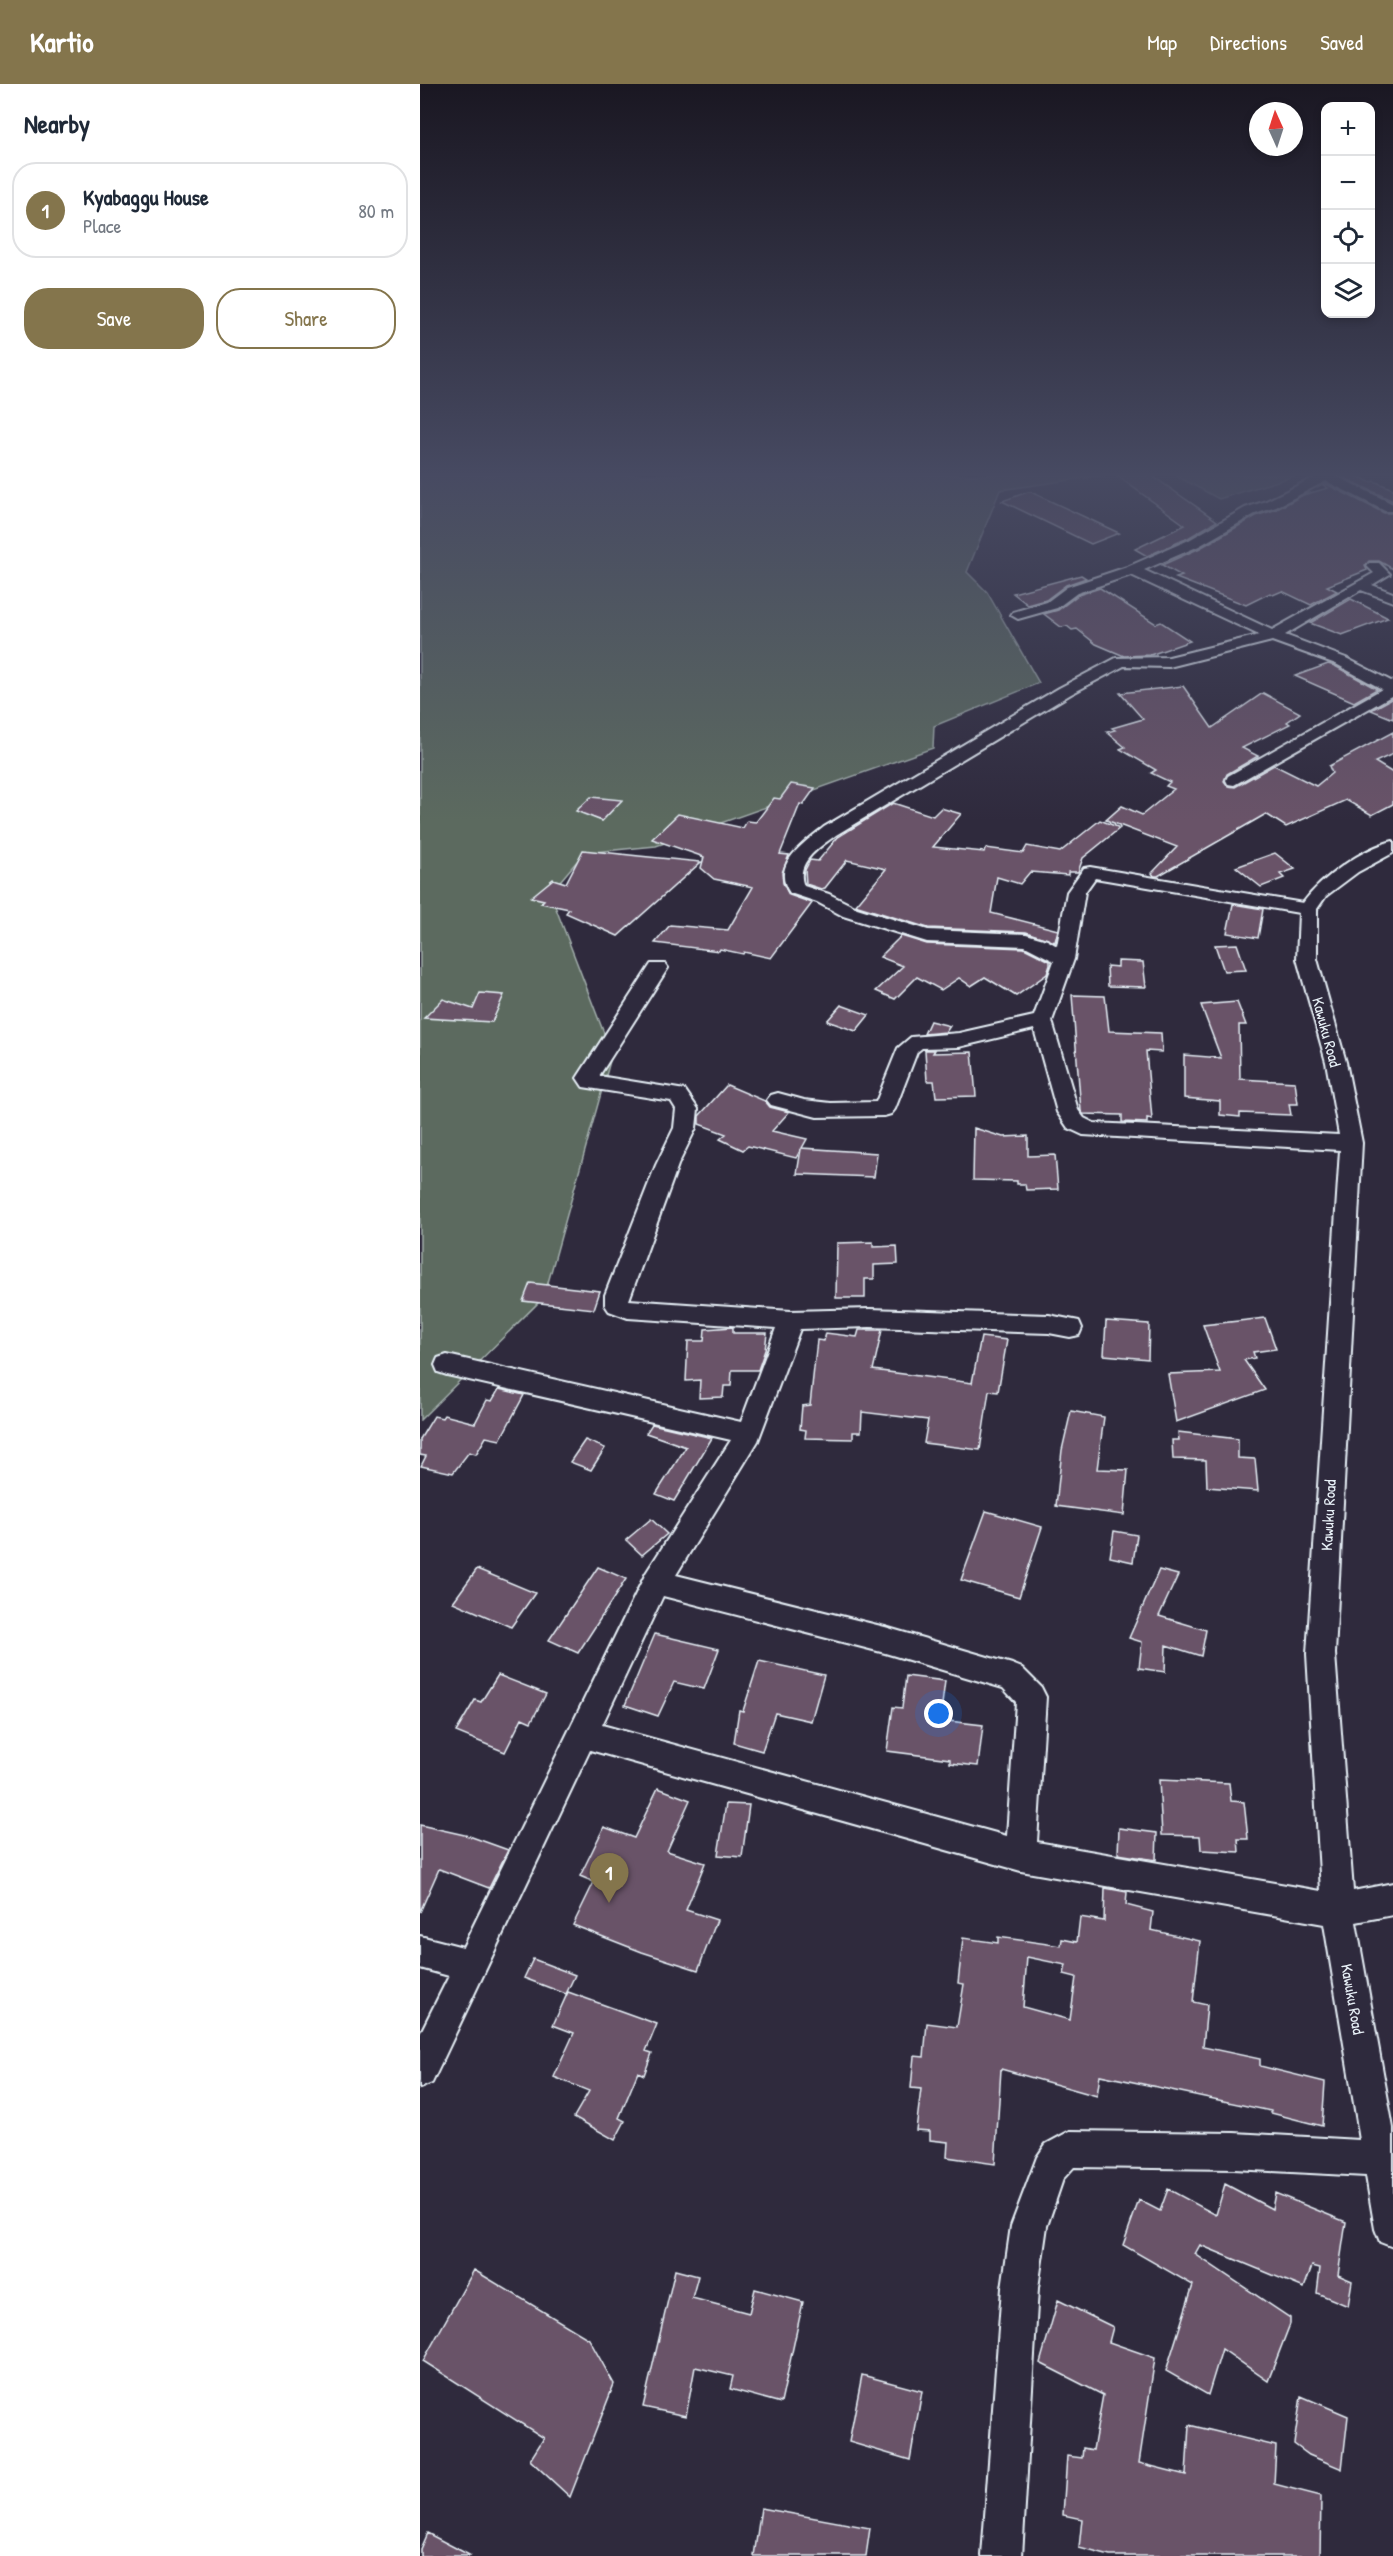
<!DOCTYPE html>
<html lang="en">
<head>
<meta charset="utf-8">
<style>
	:root { --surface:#fff; --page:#f2f2f3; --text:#1f2937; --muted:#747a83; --line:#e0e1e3; --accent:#84754c }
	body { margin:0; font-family:"Patrick Hand",sans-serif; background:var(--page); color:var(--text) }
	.controls { position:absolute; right:18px; top:18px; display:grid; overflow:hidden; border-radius:12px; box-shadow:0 3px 9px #0003 }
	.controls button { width:54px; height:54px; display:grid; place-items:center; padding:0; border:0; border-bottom:2px solid var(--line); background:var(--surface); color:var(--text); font:30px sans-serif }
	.compass { position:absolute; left:829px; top:18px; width:54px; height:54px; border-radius:50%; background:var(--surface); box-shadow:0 3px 9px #0003; rotate:357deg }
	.you { position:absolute; left:519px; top:1630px; width:21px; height:21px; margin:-15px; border:4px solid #fff; border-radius:50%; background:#1a73e8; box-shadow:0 0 0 9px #1a73e833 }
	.badge { display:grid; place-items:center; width:39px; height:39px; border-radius:50%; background:var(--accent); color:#fff; font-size:20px; font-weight:700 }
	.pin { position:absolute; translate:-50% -50px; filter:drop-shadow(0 2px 3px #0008) }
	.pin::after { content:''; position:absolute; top:32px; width:21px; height:18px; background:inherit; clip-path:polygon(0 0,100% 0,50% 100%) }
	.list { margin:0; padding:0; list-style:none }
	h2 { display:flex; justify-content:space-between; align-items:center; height:78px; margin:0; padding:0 24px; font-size:26px }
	h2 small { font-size:20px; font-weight:400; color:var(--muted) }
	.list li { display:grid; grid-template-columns:39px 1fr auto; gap:18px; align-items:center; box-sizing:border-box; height:96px; margin:0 12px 12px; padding:0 12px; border:2px solid var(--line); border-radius:24px }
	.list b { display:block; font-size:22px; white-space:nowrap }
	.list p { margin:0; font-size:20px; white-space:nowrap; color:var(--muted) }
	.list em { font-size:20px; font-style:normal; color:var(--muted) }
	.actions { display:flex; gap:12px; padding:18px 24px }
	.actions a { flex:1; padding:14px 0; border:2px solid var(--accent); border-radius:24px; text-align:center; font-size:21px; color:var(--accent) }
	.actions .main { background:var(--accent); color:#fff }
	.icon { flex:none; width:33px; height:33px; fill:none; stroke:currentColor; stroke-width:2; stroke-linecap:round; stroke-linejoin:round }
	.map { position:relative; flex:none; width:973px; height:2472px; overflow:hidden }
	header { display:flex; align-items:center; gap:36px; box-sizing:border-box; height:84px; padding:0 30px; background:var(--accent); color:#fff }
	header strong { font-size:28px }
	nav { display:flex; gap:33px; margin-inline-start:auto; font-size:21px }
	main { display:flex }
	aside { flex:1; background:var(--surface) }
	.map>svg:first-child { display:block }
	.green { fill:#5c6a5f; stroke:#a2aeac; stroke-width:1.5 }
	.building { fill:#695368; stroke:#e8f1f8; stroke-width:1.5; fill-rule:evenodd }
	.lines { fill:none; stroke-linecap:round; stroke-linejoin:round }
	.street-casing { stroke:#e8f1f8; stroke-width:4 }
	.street { fill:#2f2a3d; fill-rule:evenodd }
	.labels { text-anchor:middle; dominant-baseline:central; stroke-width:4.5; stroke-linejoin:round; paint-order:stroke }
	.street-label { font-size:16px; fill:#e8f1f8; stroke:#2f2a3d }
</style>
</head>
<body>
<header>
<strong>Kartio</strong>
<nav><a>Map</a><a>Directions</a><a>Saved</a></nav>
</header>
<main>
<aside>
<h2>Nearby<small></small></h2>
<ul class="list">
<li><span class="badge">1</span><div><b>Kyabaggu House</b><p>Place</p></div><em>80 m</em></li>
</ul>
<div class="actions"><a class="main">Save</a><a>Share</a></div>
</aside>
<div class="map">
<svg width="973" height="2472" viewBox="0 0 973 2472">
	<rect width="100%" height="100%" fill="#2f2a3d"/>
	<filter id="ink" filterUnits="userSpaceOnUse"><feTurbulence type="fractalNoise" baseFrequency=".0167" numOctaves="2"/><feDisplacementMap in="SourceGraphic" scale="12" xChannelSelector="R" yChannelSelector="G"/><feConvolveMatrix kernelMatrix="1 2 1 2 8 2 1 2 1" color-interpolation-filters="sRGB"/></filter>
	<g filter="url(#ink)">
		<path class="green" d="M0 391H685L580 406 547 488 567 508 619 599 514 642 513 664 236 762 164 769 130 809 192 970 124 1213 0 1336Z
			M755 391H877L799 415Z"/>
		<path class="building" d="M696 391H731L797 437 768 454 727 472 715 465 765 441Z
			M928 391H935L950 398 954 397 973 405V417L922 393Z
			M906 400 964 429H973V485L959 477H949L945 482 947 486 907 502 917 507 891 521 862 507 853 511 850 509 826 521 756 494 762 492 742 481 780 464 836 432 857 425 883 411 908 404 903 401Z
			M608 408H611L699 449 671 460 582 417Z
			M661 491 666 494 646 501 626 516 608 521 593 509Z
			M680 504 736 540 741 538 770 557 730 571 704 572 676 560 657 545 652 546 647 542 641 543 624 530 638 526 658 511Z
			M931 515 968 534 922 551 890 539Z
			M908 580 915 582 957 605 934 618 875 592Z
			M763 602 792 644 843 609 880 629 867 638 870 640 822 664 838 672 807 690 804 697 808 702 815 703 854 681 896 702 912 689 909 682 973 648V670L955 678 973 689V720L952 731 926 716 866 743 846 730 738 792H734L732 789 757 763 686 736 702 722 722 731 754 705 746 702 750 698 731 689 736 686 700 665 705 663 687 648 695 646 692 644 723 635 700 609Z
			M973 614V635L951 626Z
			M371 700 395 704 383 721 380 720 360 770 369 771 362 789 363 799 369 811 392 819 351 874 324 868 323 870 300 865 299 867 235 859 250 841 308 846 333 803 294 795 281 784 284 773 232 755 258 730 323 744 327 737 336 738 354 714 360 715Z
			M171 713 202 716 182 737 156 727Z
			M473 719 513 732 521 724 541 730 513 763 564 768 566 764 603 769 607 762 640 768 680 736 700 744 663 774 658 788H648V791L610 788 600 800 577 793 571 829 638 846 635 858 606 848 508 844 438 822 436 821 466 785 427 776 405 804 401 805 386 800 385 786 390 776 398 777 418 753Z
			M163 766 219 772 281 778 198 852 146 829 149 825 121 819 124 816 111 813 133 795 146 799Z
			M855 769 875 785 860 790 864 794 841 803 816 783Z
			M813 820 843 825 838 854 807 849Z
			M481 852 507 860 604 864 630 877V881L627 890 596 912 565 893 551 902 539 894 521 906 497 893 475 915 456 907 483 882 460 873Z
			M817 860 826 886 804 887 795 861Z
			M698 877 723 878 726 903 688 902 687 882 698 883Z
			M60 909 84 911 72 938 4 934 23 915 53 925Z
			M652 911 685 912 689 947 741 949 742 968 726 967 732 1035 727 1034V1039L702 1038V1031L663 1030 661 1027Z
			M817 918 826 941H819L820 995 875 998 878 1020H869L871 1031 820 1029V1033L800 1031V1017L764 1014V971L801 974 781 921Z
			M421 921 449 931 436 947 407 937Z
			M510 937 530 942 526 948 504 950Z
			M505 966H515L513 969 552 968 556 1012 516 1013 514 997H507Z
			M307 1001 345 1017 350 1023 369 1028 352 1047 387 1055 382 1064 457 1069 454 1093 377 1090 381 1065 376 1074 328 1062 323 1066 300 1055 306 1050 279 1040V1032Z
			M554 1044 583 1053 608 1052V1072L635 1071 638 1105 606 1106 605 1100H597V1097L553 1096Z
			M453 1158V1163L477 1162 478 1180 454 1181V1195H445V1214H416L417 1159Z
			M110 1199 180 1207 174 1225 103 1217Z
			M845 1234 856 1265 833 1268 835 1274 824 1276 845 1306 756 1338 748 1290 800 1288 783 1241Z
			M686 1237 729 1240 728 1275 684 1271Z
			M313 1243V1249H347L345 1266 338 1286H312L311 1302H304L303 1313 279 1314 280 1296 266 1297 268 1257H284L285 1245Z
			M439 1246H462L453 1286 552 1299 561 1253 587 1256 578 1308 569 1307 560 1366 504 1359 508 1336 442 1328 441 1348H433V1355L385 1354 386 1346 380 1345 382 1322 390 1321 397 1256 404 1257 406 1249 437 1253Z
			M79 1305 104 1311 80 1356 66 1353 56 1370 49 1368 33 1389 1 1382 6 1372 0 1371V1355L14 1332 22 1334 24 1331 55 1339 67 1316 72 1317Z
			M651 1327 684 1333 677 1385 708 1386 704 1431 636 1422 642 1366Z
			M232 1340 292 1354 254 1417 236 1410 266 1363 226 1349Z
			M758 1348 818 1355V1374L835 1375 838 1407 787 1403 786 1376 753 1375 752 1356H759Z
			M165 1356 185 1364 171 1386 150 1378Z
			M566 1427 622 1443 599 1513 541 1496Z
			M231 1435 247 1450 222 1471 206 1456Z
			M694 1447 717 1451 713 1478 690 1473Z
			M178 1483 206 1495 158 1569 129 1556Z
			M57 1485 115 1509 91 1543 33 1518Z
			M739 1486 758 1491 739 1532 786 1546 781 1572 746 1561 745 1588 719 1584 722 1558 709 1554Z
			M235 1550 299 1565 284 1605 254 1598 238 1632 205 1621Z
			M339 1577 404 1591 391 1637 355 1629 342 1667 314 1659 319 1626 323 1627Z
			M78 1591 126 1610 111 1638 102 1634 85 1668 36 1648 55 1616 61 1618Z
			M486 1592 525 1597 520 1636 563 1641 558 1682 530 1679V1675L467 1667 473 1623 482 1624Z
			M739 1696 809 1699 811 1717 824 1718 828 1755H818L819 1768 781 1766 780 1752 742 1751Z
			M238 1704 270 1716 247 1767 285 1779 266 1826 297 1836 278 1886 222 1868 153 1841 174 1798 160 1792 184 1743 214 1754Z
			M306 1720 329 1721 322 1773 298 1771Z
			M0 1741 49 1752 88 1766 69 1804 19 1785 0 1828Z
			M699 1744 737 1749 736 1776 698 1770Z
			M685 1804 707 1808 706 1821 733 1828 731 1846 780 1857 773 1918 787 1921 783 1963 840 1975V1982L905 1998 902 2042 851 2029V2027L680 1991 677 2012 581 1985 575 2080 527 2073 528 2058 510 2056V2047L496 2046 501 2005 491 2004 494 1972 504 1973 507 1939 537 1943 544 1900 538 1899 543 1854 578 1859V1853L641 1862 642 1855 657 1858 660 1833 684 1837ZM607 1873 646 1881 644 1890 656 1893 650 1936 603 1923Z
			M113 1875 155 1891 146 1910 104 1894Z
			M148 1908 237 1940 226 1967 232 1969 224 1991 218 1988 199 2034 205 2037 195 2056 154 2033 169 2007 134 1993 154 1949 133 1941Z
			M805 2100 852 2125 855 2109 926 2138 918 2191 932 2197 928 2222 897 2209 900 2184 892 2182 884 2204 780 2161 775 2170 870 2234V2240L848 2297 802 2265 788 2311 746 2287 773 2201 703 2161 719 2116 740 2127 748 2105 796 2131Z
			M54 2186 169 2255 194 2300 150 2413 110 2376 124 2354 3 2277Z
			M255 2186 278 2192 272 2214 329 2229 335 2205 383 2218 361 2319 310 2305 313 2292 275 2283 266 2332 223 2323Z
			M638 2216 693 2243 689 2258 735 2274 719 2379 766 2391 769 2341 856 2362 854 2400 901 2412 900 2472H690L659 2464 662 2435 643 2431 647 2372 662 2374 663 2364 673 2366 683 2311 620 2279Z
			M442 2291 502 2307 490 2376 429 2358Z
			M881 2312 928 2332 922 2385 889 2371 874 2360Z
			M341 2424 450 2444 446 2472H334Z
			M7 2449 51 2472H0V2465Z"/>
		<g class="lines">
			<defs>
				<path id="street" d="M899 391H914L973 420V427H965L906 397 856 423 835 430 779 462 724 486 852 546 954 489 947 482 949 479H959L970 490 952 501 973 509V518L941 506 865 551 926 574 973 598V611L814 701 808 700 806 696 808 692 962 605 916 580 852 557 749 583 704 582 651 610 416 751C400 763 374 778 384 802L409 810 437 824 508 846 606 850 627 856 637 862 647 808 664 784 670 783 883 819C901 794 943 764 973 757V769L938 788 906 812 897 825V875L926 978 942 1059 915 1570 933 1807 973 1799V1831L936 1838 973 2044V2163L960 2158 955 2145 946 2092 814 2085 654 2083 643 2095 627 2142 618 2204 602 2472H562L582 2204 591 2142 617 2073 626 2060 650 2047 814 2049 940 2056 904 1840 601 1787 170 1666 12 1999 0 2004V1950L29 1892 0 1884V1852L43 1863 226 1489 311 1356 27 1291 18 1288 15 1281 18 1274 27 1271 321 1338 356 1244 208 1234 189 1227 185 1221V1211L236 1081 254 1044 256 1025 251 1017 163 1003 157 994 231 880H245L248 884 179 992 265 1006 278 1025 276 1044 258 1081 209 1216 371 1227 450 1225 629 1231 659 1237 662 1244 659 1251 650 1253 629 1249 450 1243 380 1245 338 1357 256 1491 465 1543 592 1580 602 1584 621 1603 626 1613 617 1758 901 1807 887 1570 920 1066 663 1051 648 1044 637 1028 614 945 539 963 502 964 497 968 475 1025 471 1030 464 1032 397 1033 351 1021 347 1016 351 1011 358 1009 384 1016 411 1019 456 1018 478 964 491 953 539 949 614 932 634 877 605 862 507 858 423 832 397 818 370 809C350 781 384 759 404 743L639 604 696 574 749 573 839 551 711 491 657 509 637 524 598 535 591 531 593 528 627 518 647 503 707 483 769 456 825 424 846 417ZM675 794 879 829 877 875 906 978 919 1051 674 1039 664 1034 658 1026 632 937 654 875 665 808ZM243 1512 465 1569 583 1604 596 1618 587 1752 182 1641Z"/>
			</defs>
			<use href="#street" class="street-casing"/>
			<use href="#street" class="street"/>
		</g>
	</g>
	<linearGradient id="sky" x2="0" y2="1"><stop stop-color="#1a1722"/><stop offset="0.53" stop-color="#474a62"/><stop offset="1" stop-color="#474a62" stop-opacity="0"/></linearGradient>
	<rect width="973" height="737" fill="url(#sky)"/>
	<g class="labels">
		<g class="street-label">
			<text transform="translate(907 948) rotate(75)">Kawuku Road</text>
			<text transform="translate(908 1431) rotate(-87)">Kawuku Road</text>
			<text transform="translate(933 1915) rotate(80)">Kawuku Road</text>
		</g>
	</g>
</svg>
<div class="controls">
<button>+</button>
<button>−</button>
<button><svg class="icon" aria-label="locate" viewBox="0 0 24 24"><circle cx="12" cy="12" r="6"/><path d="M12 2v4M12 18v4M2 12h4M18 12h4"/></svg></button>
<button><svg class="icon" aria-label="layers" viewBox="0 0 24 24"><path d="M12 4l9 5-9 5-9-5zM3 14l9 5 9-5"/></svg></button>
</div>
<svg class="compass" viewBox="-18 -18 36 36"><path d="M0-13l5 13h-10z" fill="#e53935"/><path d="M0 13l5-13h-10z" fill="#747a83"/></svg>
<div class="you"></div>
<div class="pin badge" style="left:189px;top:1819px">1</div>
</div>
</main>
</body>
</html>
